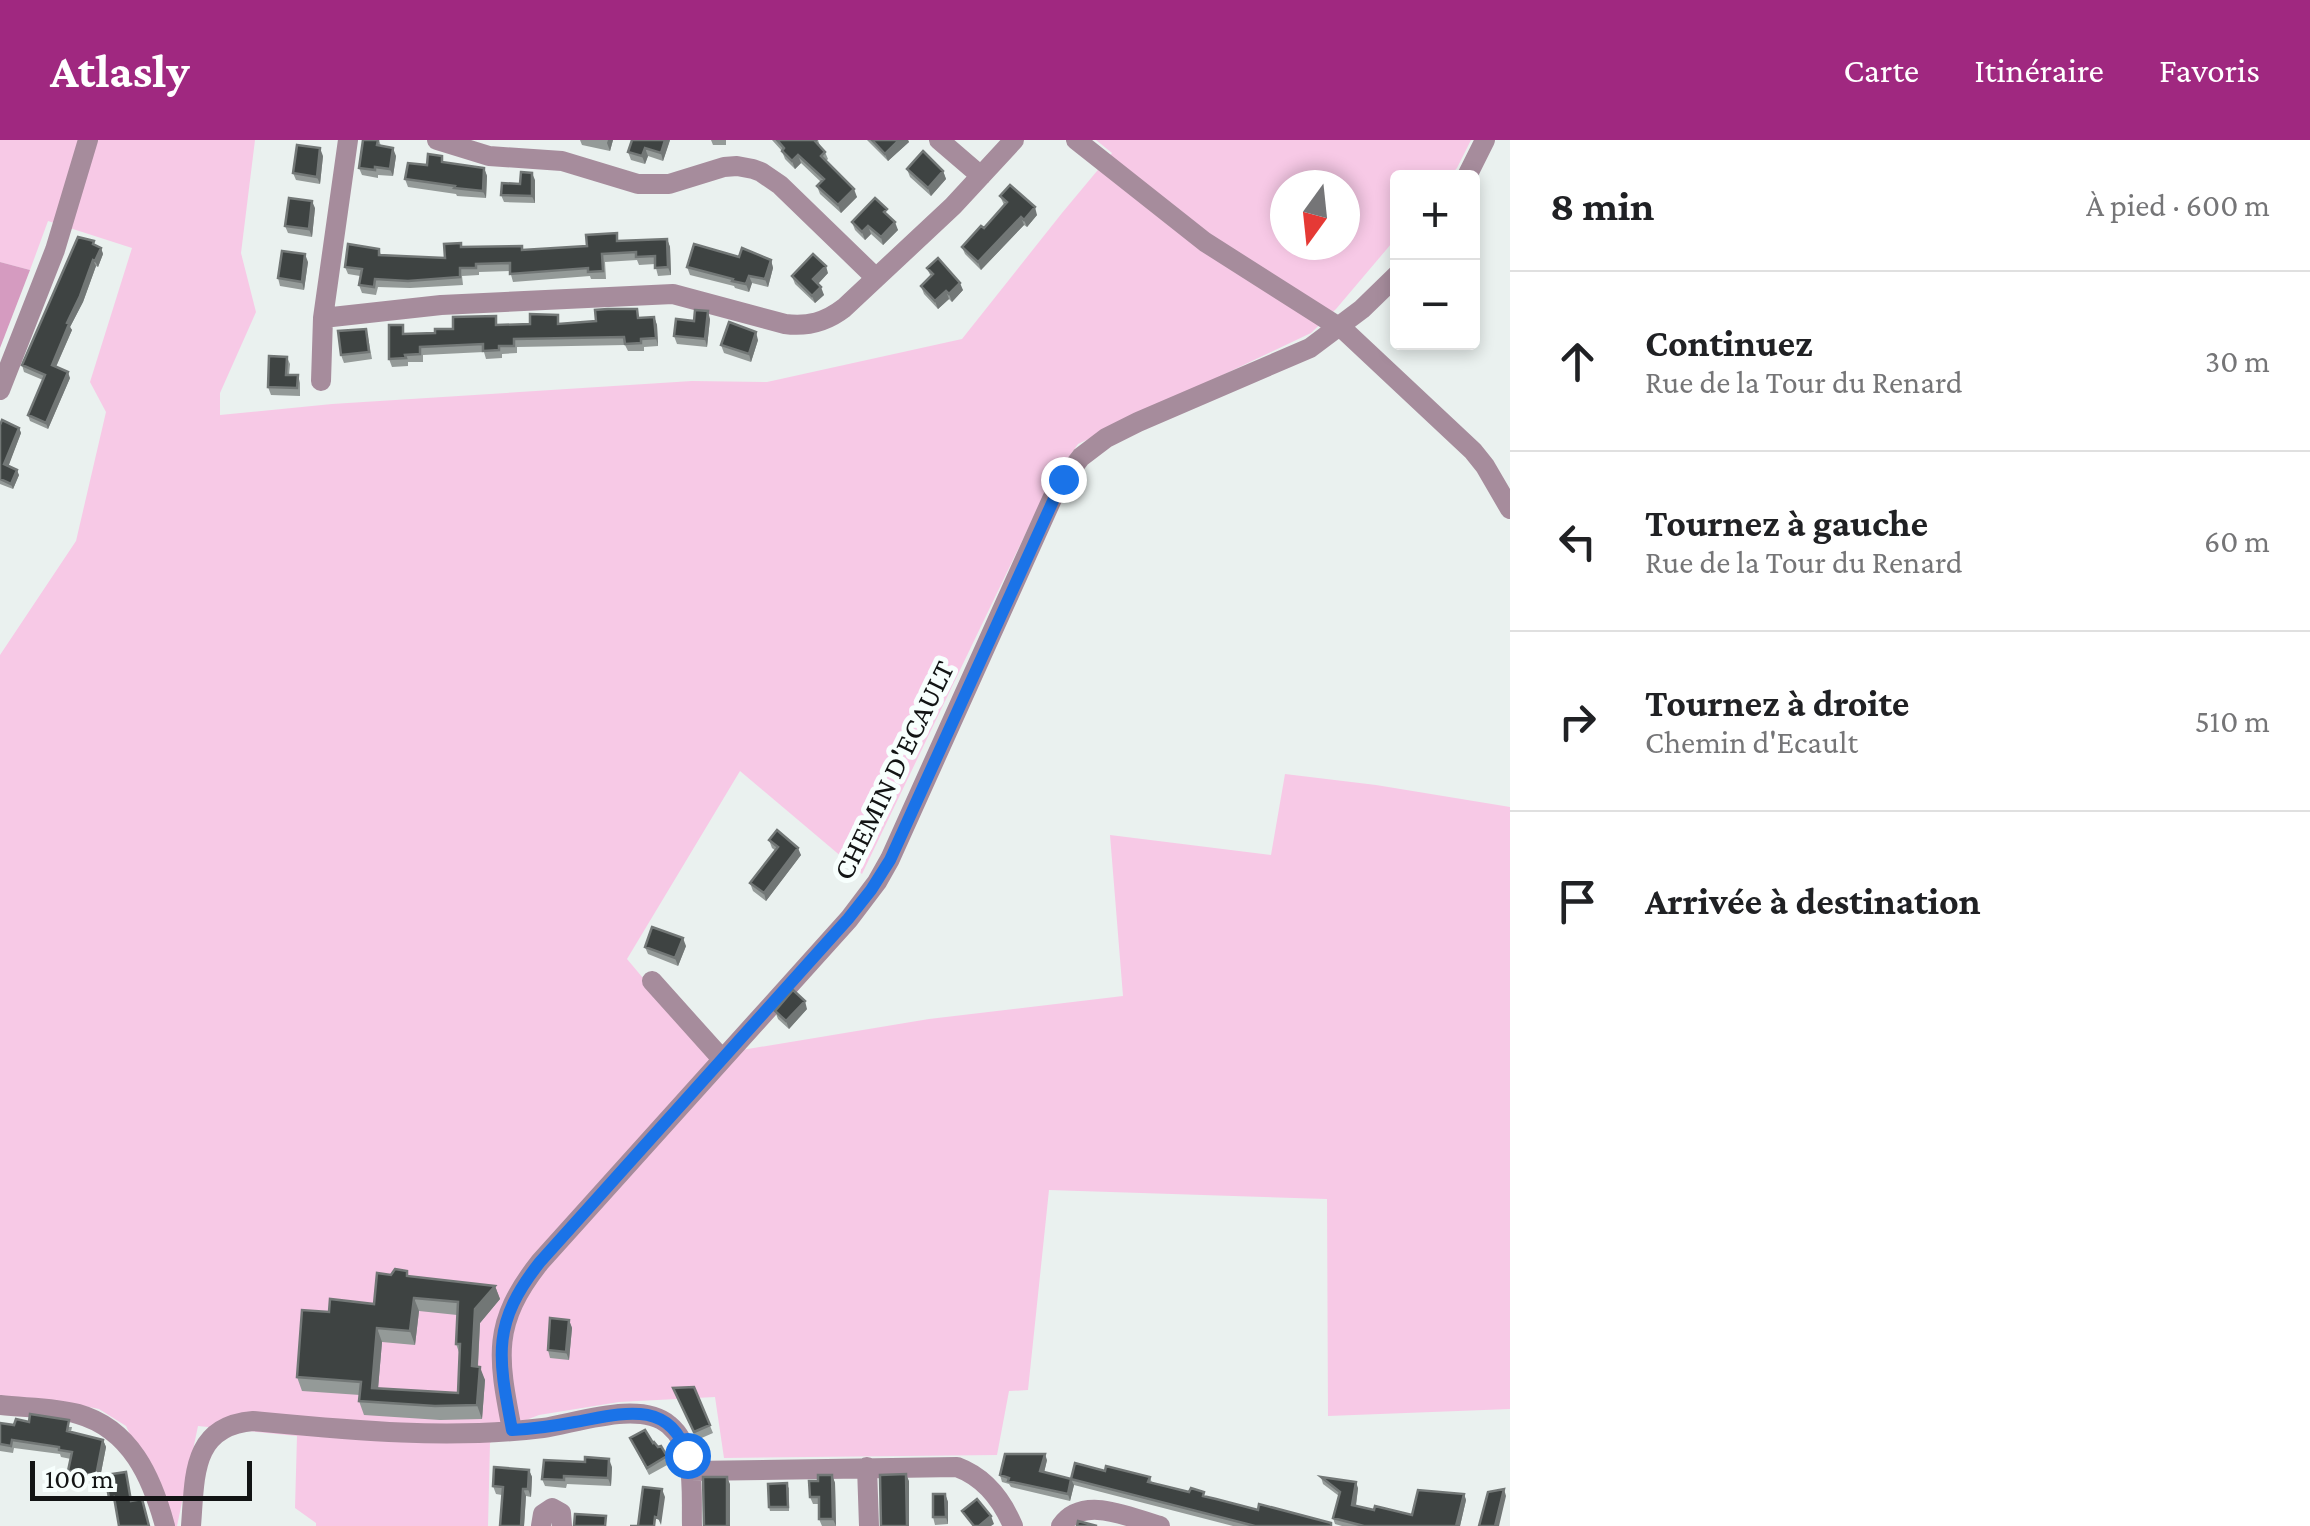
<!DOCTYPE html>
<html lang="fr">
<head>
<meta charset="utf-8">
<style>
	:root { --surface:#fff; --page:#f2f2f2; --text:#202124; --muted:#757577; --line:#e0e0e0; --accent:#a02880 }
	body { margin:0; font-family:"Crimson Pro",serif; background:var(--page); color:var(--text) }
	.controls { position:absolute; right:30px; top:30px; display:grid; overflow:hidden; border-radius:10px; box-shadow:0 5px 15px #0003 }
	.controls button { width:90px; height:90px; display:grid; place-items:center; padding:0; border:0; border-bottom:2px solid var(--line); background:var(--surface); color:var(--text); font:50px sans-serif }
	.compass { position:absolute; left:1270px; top:30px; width:90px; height:90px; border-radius:50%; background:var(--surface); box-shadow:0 5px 15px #0003; rotate:195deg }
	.scale { position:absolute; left:30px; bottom:25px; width:222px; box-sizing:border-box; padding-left:10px; border:5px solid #121414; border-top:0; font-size:28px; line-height:35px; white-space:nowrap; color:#121414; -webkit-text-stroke:8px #f7fffd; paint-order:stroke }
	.stop { position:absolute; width:30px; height:30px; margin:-22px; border:8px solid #1a73e8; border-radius:50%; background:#fff }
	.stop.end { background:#1a73e8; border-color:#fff; box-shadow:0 2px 10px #0008 }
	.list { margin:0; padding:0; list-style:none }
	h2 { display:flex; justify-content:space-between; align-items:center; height:130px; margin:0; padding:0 40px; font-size:42px }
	h2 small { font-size:32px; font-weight:400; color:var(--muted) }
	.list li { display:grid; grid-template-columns:65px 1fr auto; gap:30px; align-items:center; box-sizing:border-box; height:180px; padding:0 40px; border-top:2px solid var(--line) }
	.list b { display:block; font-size:38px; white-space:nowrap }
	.list p { margin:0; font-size:32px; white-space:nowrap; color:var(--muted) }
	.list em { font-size:32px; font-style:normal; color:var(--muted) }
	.icon { flex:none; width:55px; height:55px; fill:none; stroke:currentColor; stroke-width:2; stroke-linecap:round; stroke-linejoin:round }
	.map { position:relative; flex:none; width:1510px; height:1386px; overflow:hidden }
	header { display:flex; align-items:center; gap:60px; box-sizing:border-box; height:140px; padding:0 50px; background:var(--accent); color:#fff }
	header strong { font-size:48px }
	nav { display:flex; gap:55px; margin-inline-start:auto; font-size:35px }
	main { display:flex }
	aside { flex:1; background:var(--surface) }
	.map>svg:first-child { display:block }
	.green { fill:#f7c9e6; fill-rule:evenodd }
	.forest { fill:#d59bc0 }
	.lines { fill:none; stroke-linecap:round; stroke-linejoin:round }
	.minor { stroke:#a68c9c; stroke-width:20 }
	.wall { fill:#949a98; fill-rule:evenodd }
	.shaded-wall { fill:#727776 }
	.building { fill:#3e4342; stroke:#727776; stroke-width:2.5; fill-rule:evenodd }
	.route { stroke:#1a73e8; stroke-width:12 }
	.labels { text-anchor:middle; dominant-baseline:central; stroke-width:10; stroke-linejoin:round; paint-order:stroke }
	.street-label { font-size:30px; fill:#121414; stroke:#f7fffd }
</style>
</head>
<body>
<header>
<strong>Atlasly</strong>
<nav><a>Carte</a><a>Itinéraire</a><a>Favoris</a></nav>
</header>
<main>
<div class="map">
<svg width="1510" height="1386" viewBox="0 0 1510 1386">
	<rect width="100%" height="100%" fill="#eaf1ef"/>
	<path class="green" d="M0 0H255L241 113 256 172 220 253V275L332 264 692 241 767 242 962 199 1062 73 1112 13 1096 0H1471L1457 28 1449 37 1398 38 1397 97 1336 169 1311 193 1078 304 1046 351 862 734 740 631 627 819 706 913 742 910 929 879 1123 856 1110 695 1271 715 1285 634 1376 645 1510 667V1269L1328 1276 1327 1059 1049 1050 1028 1250 1009 1251 997 1315 724 1318 715 1257 619 1262 539 1275 513 1285 490 1303 488 1386H316V1383L295 1368 297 1296 198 1286 177 1386H173L126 1286 99 1269 64 1262 0 1256V515L76 401 106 272 90 242 132 108 48 81 30 130 0 122ZM1285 45H1345V105H1285Z"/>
	<path class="forest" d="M0 122 30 130 0 208Z"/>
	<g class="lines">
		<path class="minor" d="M437 0 489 16 562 21 638 44H669L724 27 737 26 753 29 761 32 780 45 876 138
			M939 0 981 36
			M1076 0 1205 102 1345 191 1473 311 1485 326 1510 369
			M1466 38 1485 0
			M323 178 441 165 673 154 785 184C808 187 826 182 844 168L953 66 1014 0
			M321 241 323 178 348 0
			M0 250 55 110 88 0
			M652 841 722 919
			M0 1265C25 1268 53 1267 78 1274 131 1289 152 1338 165 1386
			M512 1290C498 1217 491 1184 540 1122L849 779 877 742 890 719 1057 348 1081 317 1106 298 1138 282 1310 208 1362 169 1398 134
			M867 1327 869 1386
			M690 1331 957 1327C984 1337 1002 1360 1013 1386
			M191 1386C195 1337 191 1286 253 1281 348 1290 447 1300 543 1288 577 1283 640 1260 669 1285 697 1308 691 1354 692 1386
			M541 1386 543 1374 552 1368 561 1373 562 1386
			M1061 1386C1083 1354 1130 1378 1160 1386"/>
	</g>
	<path class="wall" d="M363 0H379L381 6 396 16 393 36 378 35V38L362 35 359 28Z
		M580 0H613L610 11 582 5Z
		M670 0 663 21 648 16 645 24 631 20 628 12Z
		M711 0H726V5H713Z
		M772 0H818L820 6 825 12 828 19 826 21 857 57 841 73 820 54 817 46 821 42 801 23 795 29 785 19 782 11Z
		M867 0H908L909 2 888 21Z
		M323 16 320 44 296 40 293 33Z
		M445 23 484 28 487 36 486 58 457 56 456 54 408 47 405 39 427 25Z
		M907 29 943 31 946 39 931 56 910 37Z
		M535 40V63L504 62 501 55 520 44Z
		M1000 56 1037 75 1027 87 1024 85 981 130 965 114 962 107 984 88 1004 65Z
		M315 68 312 97 288 93 285 86Z
		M889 77 898 90 883 105 871 94 865 100 855 90 852 82Z
		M667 99 670 107 671 135 658 136 655 124 639 125 637 120 605 122 606 139H591L590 136 513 142 510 131 479 132V135L462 136 463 145 410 148 378 147 376 155 362 153 359 145 360 136 348 134 345 127 379 109 381 115 445 118 461 103 462 107 522 106 523 110 587 106 619 101Z
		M96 105 101 108 103 114 98 127 96 126 83 162 70 187 72 190 56 227 70 238 48 289 30 281 28 275 43 240 24 232 22 225Z
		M739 117 771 120 773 128 768 147 752 143 749 152 735 148 734 146 690 135 687 127Z
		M308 122 304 150 280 146 278 138Z
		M927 128 963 150 952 162 949 159 938 169 924 154 921 146 931 137Z
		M828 133 818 144 824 155 815 163 795 144 792 136Z
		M654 177 657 185 658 206 644 207V211H628L625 205 517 207V213L502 214V218L486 219 484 212 423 215V222H408V226L392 227 389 219 406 194 435 193 499 185 561 184Z
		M710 179 707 207 677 204 674 196 694 181Z
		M368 197 372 219 344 223 341 215Z
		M758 200 751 222 724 213 721 205Z
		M287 217 290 224 289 235H298L300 243V256L271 255 268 247Z
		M0 285 19 288 21 293 8 326 19 335 13 349 0 344Z
		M769 700 801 715 766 761 753 751 750 743 776 711 772 708Z
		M686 806 678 826 648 814 645 807Z
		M807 869 789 889 778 879 775 871Z
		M407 1131 409 1137 495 1146 500 1159 480 1183 478 1227 485 1240 482 1279 440 1280 364 1275 359 1261 360 1255 302 1251 297 1237 329 1172 374 1164 391 1135ZM419 1171 457 1175 456 1204 460 1215 458 1253 378 1248 382 1202 415 1205Z
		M569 1180 572 1188 569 1220 550 1218 548 1210Z
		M694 1247 713 1293 697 1300 673 1248Z
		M0 1283 14 1285 72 1287 71 1292 103 1300 106 1307 99 1343 71 1338 68 1331 71 1319 61 1317 60 1314 14 1308 13 1313 0 1311Z
		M630 1298 653 1303 667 1316 669 1324 649 1335Z
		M1047 1320 1044 1332 1071 1339 1105 1331 1150 1337 1152 1343 1258 1370 1331 1383 1332 1386H1233L1074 1345 1070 1361 1011 1347 1009 1344 1002 1342 1000 1335Z
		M612 1327 611 1346 567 1344 566 1348 545 1346 542 1339Z
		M529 1330 532 1337 531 1357 526 1356 524 1386H500L502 1355 496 1354 493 1346Z
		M832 1335 835 1343 836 1386H822L819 1379V1364H813L810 1357 818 1341Z
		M1321 1337 1358 1348 1356 1366 1374 1370 1412 1375 1464 1354 1466 1360 1460 1386H1342L1335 1384 1333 1378 1339 1356 1323 1344Z
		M789 1347V1371H770L769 1367Z
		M945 1354 948 1362V1384L935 1385 933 1377Z"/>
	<path class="shaded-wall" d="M608 0H613L610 11 607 3Z
		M665 0H670L663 21 661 13Z
		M899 0H908L909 2 888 21 885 14Z
		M320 8 323 16 320 44 317 37Z
		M393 8 396 16 393 36 390 29Z
		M645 8 648 16 645 24 642 16Z
		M798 15 801 23 795 29 792 21Z
		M484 28 487 36 486 58 483 51Z
		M943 31 946 39 931 56 928 48Z
		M532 33 535 40V63L532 56Z
		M854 49 857 57 841 73 838 65Z
		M312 61 315 68 312 97 309 89Z
		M1035 67 1037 75 1027 87 1024 80Z
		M1021 77 1024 85 981 130 978 122Z
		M895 82 898 90 883 105 881 97Z
		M868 86 871 94 865 100 862 92Z
		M667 99 670 107 671 135 668 127Z
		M101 108 103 114 98 127 95 121Z
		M305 114 308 122 304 150 302 142Z
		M93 120 96 126 83 162 70 187 72 190 54 231 52 225 67 183Z
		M771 120 773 128 768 147 765 139Z
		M826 126 828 133 815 147 813 139Z
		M749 136 752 143 749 152 746 144Z
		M960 143 963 150 952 162 949 154Z
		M821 147 824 155 815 163 812 156Z
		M946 151 949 159 938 169 935 161Z
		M708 171 710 179 707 207 705 199Z
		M654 177 657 185 658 206 656 198Z
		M756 192 758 200 751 222 749 214Z
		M68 232 70 238 48 289 46 283Z
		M19 288 21 293 7 330 4 324Z
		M17 330 19 335 13 349 11 344Z
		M798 708 801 715 766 761 764 753Z
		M683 798 686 806 678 826 675 818Z
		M805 861 807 869 789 889 786 881Z
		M495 1146 500 1159 480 1183 477 1240 472 1226 475 1169Z
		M414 1158 419 1171 415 1205 410 1191Z
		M569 1180 572 1188 569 1220 566 1212Z
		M377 1188 382 1202 377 1261 372 1248Z
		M480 1227 485 1240 482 1279 477 1265Z
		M103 1300 106 1307 99 1343 96 1336Z
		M1045 1314 1047 1320 1043 1337 1040 1331Z
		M609 1319 612 1327 611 1346 608 1338Z
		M529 1330 532 1337 531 1357 528 1349Z
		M906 1334 909 1341V1386H907Z
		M832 1335 835 1343 836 1386 833 1379Z
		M727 1337 730 1344V1386H727Z
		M1071 1339 1074 1345 1070 1361 1068 1354Z
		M1356 1342 1358 1348 1355 1371 1352 1365Z
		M523 1349 526 1356 524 1386H521Z
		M662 1349 665 1357 661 1385 658 1378Z
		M1504 1349 1506 1356 1499 1386H1495Z
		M945 1354 948 1362V1384L946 1377Z
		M1464 1354 1466 1360 1460 1386H1456Z
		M991 1376 994 1384 991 1386H979Z"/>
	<path class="building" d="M363 0H378L377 5 393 8 390 29 375 27V30L359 28Z
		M632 0H665L661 13 645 8 642 16 628 12Z
		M777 0H816L815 1 825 12 821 16 854 49 838 65 817 46 824 39 798 15 792 21 782 11 784 8Z
		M872 0H899L885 14Z
		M297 5 320 8 317 37 293 33Z
		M923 11 943 31 928 48 907 29Z
		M428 14 442 16V22L484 28 483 51 454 48 455 46 405 39 408 23 427 25Z
		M521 32 532 33V56L501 55 502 43 520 44Z
		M1010 45 1035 67 1024 80 1021 77 978 122 962 107 981 86 984 88 1007 62 1000 56Z
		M289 58 312 61 309 89 285 86Z
		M875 58 887 69 884 72 895 82 881 97 868 86 862 92 852 82Z
		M617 93V101L667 99 668 127 655 128V116L636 117V112L602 114 603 131 588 132V128L510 134V123L476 124V128H460V137L408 141 375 139 374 147 359 145 362 129 345 127 348 104 379 109V115L445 118 444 104 461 103V107L522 106V110L587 106 586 95Z
		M78 97 94 101 93 104 101 108 95 121 93 120 80 156 67 183 69 184 52 225 68 232 46 283 28 275 45 235 22 225Z
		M694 104 739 117 742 108 771 120 765 139 749 136 746 144 732 141 733 139 687 127Z
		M282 111 305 114 302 142 278 138Z
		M813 114 826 126 813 139 821 147 812 156 792 136Z
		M938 118 960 143 949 154 946 151 935 161 921 146 933 134 927 128Z
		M608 169H637L638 178 654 177 656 198 641 199V203L625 204 624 197 514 199V206H499V210L483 211V204L420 207V214L405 215 406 218 389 219V185H403V194L435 193V189H453V177L496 176V185L530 184V174L558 175V184L596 181 595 170Z
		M695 170 708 171 705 199 674 196 676 179 694 181Z
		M729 182 756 192 749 214 721 205Z
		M366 189 369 212 341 215 338 191Z
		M269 216 287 217 286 235H298L297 248 268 247Z
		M2 280 19 288 4 324 17 330 11 344 0 339V285Z
		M777 690 798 708 764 753 750 743 778 707 769 700Z
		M652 787 683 798 675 818 645 807Z
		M793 850 805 861 786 881 775 871Z
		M395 1129 407 1131V1136L495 1146 475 1169 472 1226 480 1227 477 1265 435 1266 359 1261 361 1242 297 1237 302 1170 329 1172 330 1159 374 1164 377 1133 391 1135ZM414 1158 458 1162 456 1204H460L458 1253 372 1248 377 1188 410 1191Z
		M550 1178 569 1180 566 1212 548 1210Z
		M694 1247 710 1285 694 1292 673 1248Z
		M30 1274 69 1280 67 1291 103 1300 96 1336 68 1331 72 1312 59 1310V1307L12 1300 11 1306 0 1304V1283L14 1285 16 1279 29 1282Z
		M645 1290 653 1303 654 1302 658 1307 661 1306 667 1316 647 1328 630 1298Z
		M1005 1314H1045L1040 1331 1071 1339 1075 1323 1105 1331 1106 1326 1150 1337 1148 1342 1189 1352 1191 1348 1204 1352 1203 1356 1216 1359 1258 1370 1259 1364 1331 1383V1386H1255L1071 1339 1068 1354 1008 1341 1009 1338 1000 1335Z
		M585 1317 609 1319 608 1338 564 1336V1340L542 1339 544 1320 585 1322Z
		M494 1327 529 1330 528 1349H523L521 1386H500L503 1347 493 1346Z
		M126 1332 131 1361 142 1359 149 1386H119L114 1357 109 1358 105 1335Z
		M906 1334 907 1386H881L880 1335Z
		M818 1335H832L833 1379H819V1357H810L809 1341H818Z
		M703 1337H727V1386H704Z
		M1321 1337 1356 1342 1352 1365 1374 1370 1375 1366 1412 1375 1418 1350 1464 1354 1456 1386H1364L1333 1378 1340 1352Z
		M787 1343 788 1367H769L768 1344Z
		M643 1347 662 1349 658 1378 655 1377 654 1386H630H638Z
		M1504 1349 1495 1386H1479L1488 1352Z
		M933 1354H945L946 1377H933Z
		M977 1359 991 1376 979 1386H974L962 1371Z
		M575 1374 606 1376 605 1386H574Z
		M1078 1381 1097 1386H1077Z"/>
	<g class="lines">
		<path class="route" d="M687 1315C670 1258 620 1274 575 1282 554 1286 533 1289 512 1290 498 1216 491 1184 540 1122L848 779 871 750 890 720 1063 339"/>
	</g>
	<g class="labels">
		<g class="street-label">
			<text transform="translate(893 630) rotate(-64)">CHEMIN D'ECAULT</text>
		</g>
	</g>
</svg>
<div class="controls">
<button>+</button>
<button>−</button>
</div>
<svg class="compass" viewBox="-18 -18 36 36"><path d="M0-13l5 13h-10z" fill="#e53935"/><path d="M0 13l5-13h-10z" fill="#757577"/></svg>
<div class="scale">100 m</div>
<div class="stop" style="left:687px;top:1315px"></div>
<div class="stop end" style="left:1063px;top:339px"></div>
</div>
<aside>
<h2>8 min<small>À pied · 600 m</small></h2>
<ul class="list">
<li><svg class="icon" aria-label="ahead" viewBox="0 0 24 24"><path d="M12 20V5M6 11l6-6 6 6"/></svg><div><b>Continuez</b><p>Rue de la Tour du Renard</p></div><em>30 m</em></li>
<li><svg class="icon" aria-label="left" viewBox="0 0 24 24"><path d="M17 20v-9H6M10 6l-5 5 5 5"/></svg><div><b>Tournez à gauche</b><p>Rue de la Tour du Renard</p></div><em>60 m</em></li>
<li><svg class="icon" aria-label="right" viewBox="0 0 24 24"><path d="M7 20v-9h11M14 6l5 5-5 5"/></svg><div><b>Tournez à droite</b><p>Chemin d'Ecault</p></div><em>510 m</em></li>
<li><svg class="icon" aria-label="arrive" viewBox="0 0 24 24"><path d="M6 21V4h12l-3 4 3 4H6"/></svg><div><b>Arrivée à destination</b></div></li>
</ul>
</aside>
</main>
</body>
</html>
